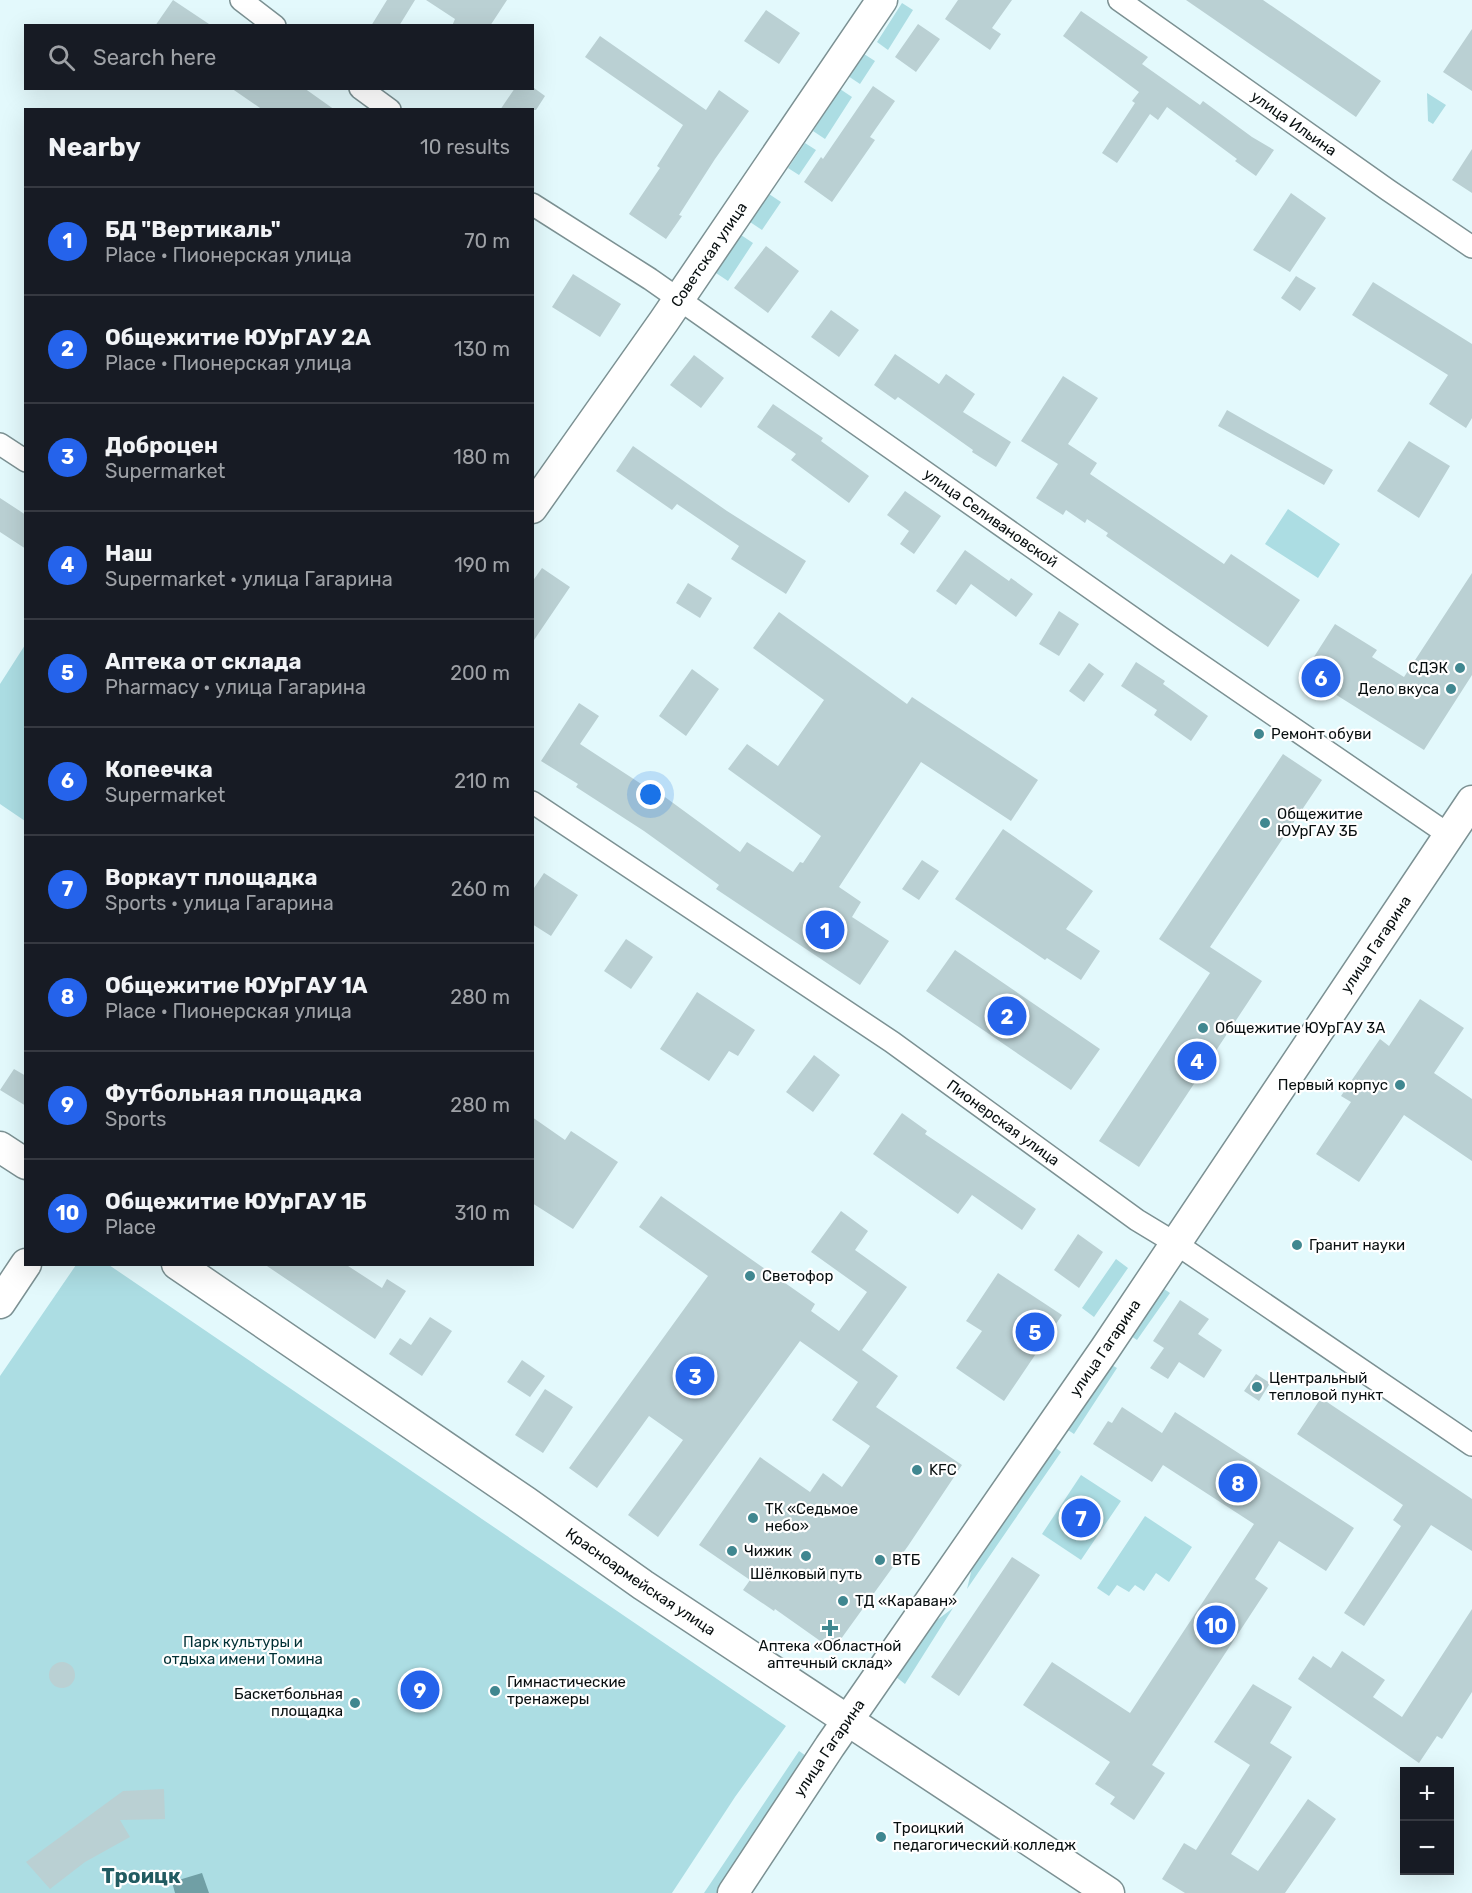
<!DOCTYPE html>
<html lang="en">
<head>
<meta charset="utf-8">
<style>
	:root { --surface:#171b24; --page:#20242c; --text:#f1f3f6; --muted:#9ea1a6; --line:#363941; --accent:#2563eb }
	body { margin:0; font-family:Rubik,sans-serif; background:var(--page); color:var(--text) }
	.controls { position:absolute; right:18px; bottom:18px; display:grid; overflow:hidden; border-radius:0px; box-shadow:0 6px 24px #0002 }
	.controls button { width:54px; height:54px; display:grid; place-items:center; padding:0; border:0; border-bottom:2px solid var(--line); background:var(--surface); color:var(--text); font:30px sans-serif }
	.you { position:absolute; left:651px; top:795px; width:21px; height:21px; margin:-15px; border:4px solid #fff; border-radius:50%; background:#1a73e8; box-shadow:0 0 0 9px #1a73e833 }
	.badge { display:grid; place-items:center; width:39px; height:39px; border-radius:50%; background:var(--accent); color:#fff; font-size:20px; font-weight:700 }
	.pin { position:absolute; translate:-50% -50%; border:3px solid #fff; box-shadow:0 2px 6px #0006 }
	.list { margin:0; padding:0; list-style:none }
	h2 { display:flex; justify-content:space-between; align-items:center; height:78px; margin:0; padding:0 24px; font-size:26px }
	h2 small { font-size:20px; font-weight:400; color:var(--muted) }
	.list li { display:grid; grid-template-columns:39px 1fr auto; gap:18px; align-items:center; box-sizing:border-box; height:108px; padding:0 24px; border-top:2px solid var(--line) }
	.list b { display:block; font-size:22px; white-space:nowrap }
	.list p { margin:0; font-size:20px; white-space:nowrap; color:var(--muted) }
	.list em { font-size:20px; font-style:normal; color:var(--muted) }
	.icon { flex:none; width:33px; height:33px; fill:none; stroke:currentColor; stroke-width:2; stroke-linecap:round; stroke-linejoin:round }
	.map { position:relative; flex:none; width:1472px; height:1893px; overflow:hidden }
	.search { position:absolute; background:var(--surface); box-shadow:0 6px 24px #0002; left:24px; top:24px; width:510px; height:66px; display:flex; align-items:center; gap:15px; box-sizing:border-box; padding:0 21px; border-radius:0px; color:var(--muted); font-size:22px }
	.panel { position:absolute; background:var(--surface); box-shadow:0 6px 24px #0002; left:24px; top:108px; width:510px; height:1158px; border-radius:0px }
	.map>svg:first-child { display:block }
	.green { fill:#acdde3 }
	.water { fill:#709fa5 }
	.building { fill:#bad0d3 }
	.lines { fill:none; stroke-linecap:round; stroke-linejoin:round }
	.street-casing { stroke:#7c9193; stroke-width:24 }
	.secondary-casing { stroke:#7c9193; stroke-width:33 }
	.street { stroke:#fff; stroke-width:21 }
	.secondary { stroke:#fff; stroke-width:30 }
	.poi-dot { fill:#408790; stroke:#fff; stroke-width:2 }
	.labels { text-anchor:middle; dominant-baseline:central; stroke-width:4.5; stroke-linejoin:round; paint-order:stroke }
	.street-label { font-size:15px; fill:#080f10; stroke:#fff }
	.poi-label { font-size:15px; fill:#080f10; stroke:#fff; text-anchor:start }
	.park-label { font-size:15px; fill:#003035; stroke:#fff }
	.district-label { font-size:21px; font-weight:bold; fill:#215b61; stroke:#fff }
</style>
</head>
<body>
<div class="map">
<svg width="1472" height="1893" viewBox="0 0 1472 1893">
	<rect width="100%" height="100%" fill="#e3f9fc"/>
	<path class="green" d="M902 3 913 10 888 50 877 42Z
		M864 54 875 61 860 84 848 76Z
		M840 89 852 97 825 139 813 131Z
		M1427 93 1446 105 1433 124 1428 121Z
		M805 143 816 150 799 175 788 168Z
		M769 194 781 202 762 230 750 222Z
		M741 235 753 243 728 281 716 273Z
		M1288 509 1340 544 1318 578 1265 544Z
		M25 645V821L0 804V684Z
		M1116 1259 1128 1268 1094 1317 1082 1308Z
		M76 1265H109L786 1726 735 1797 672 1893H0V1376Z
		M1161 1287 1170 1293 1137 1340 1128 1334Z
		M1108 1363 1117 1368 1074 1434 1065 1428Z
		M1051 1444 1061 1452 967 1589 974 1560Z
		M1081 1475 1121 1501 1081 1560 1042 1534Z
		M1145 1516 1192 1547 1169 1582 1156 1573 1144 1591 1135 1585 1129 1592 1117 1585 1109 1596 1097 1588Z
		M953 1608 905 1684 896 1677 929 1626Z
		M799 1751 809 1758 720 1893H704Z"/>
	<path class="water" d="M202 1873 209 1893H175L172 1882Z"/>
	<path class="building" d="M173 0 212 26H155Z
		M387 0H415L399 26H371Z
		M426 0H507L490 26H452L455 19Z
		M958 0H1012L992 28 1001 34 990 50 945 19Z
		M1186 0H1263L1381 81 1356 117Z
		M766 10 800 33 779 64 744 41Z
		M1081 11 1148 57 1142 64 1200 105 1203 101 1252 137 1274 150 1256 176 1235 161 1237 159 1167 107 1158 120 1150 114 1117 163 1102 153 1135 103 1132 101 1139 92 1063 36Z
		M918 24 940 39 916 72 895 57Z
		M1472 29V91L1443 72Z
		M600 36 706 110 719 90 749 111 715 159 679 215 682 216 666 239 629 214 660 168 657 166 683 125 585 57Z
		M873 86 895 101 870 137 875 140 832 202 804 182 821 157 823 159Z
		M231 88H304L335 110H263Z
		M515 88H534L545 96 536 110H500Z
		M1472 149V193L1452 180Z
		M1291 193 1326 218 1290 272 1253 250Z
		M766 246 799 271 768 313 734 288Z
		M573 274 621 304 600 337 552 307Z
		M1296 276 1316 288 1300 311 1281 298Z
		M1373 282 1472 344V418L1466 428 1429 404 1448 375 1352 315Z
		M831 310 859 330 839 357 811 337Z
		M895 354 939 384 946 374 975 394 963 412 1011 442 996 467 972 452 973 450 898 397 895 400 874 385Z
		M694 355 724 378 701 408 670 385Z
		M1063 376 1098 398 1068 444 1097 463 1090 474 1224 564 1231 554 1300 600 1268 647 1106 536 1108 533 1087 519 1085 523 1066 510 1063 515 1036 498 1058 464 1021 441Z
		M773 404 823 438 821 441 869 476 849 503 791 460 796 454 757 427Z
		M1227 410 1333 470 1324 485 1218 426Z
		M1409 441 1450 466 1419 518 1377 491Z
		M633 446 727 511 806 561 786 594 731 559 739 546 677 504 672 510 616 471Z
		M905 491 941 516 914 554 900 544 909 531 887 515Z
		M0 498 26 515V549L0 532Z
		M965 550 1009 581 1011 578 1033 594 1016 617 971 584 956 605 936 591Z
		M542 568 570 587 532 643V582Z
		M1472 573V675L1424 750 1303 674 1335 624 1377 650 1372 657 1404 677Z
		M688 583 712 598 700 618 676 603Z
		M1059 611 1079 624 1059 656 1039 644Z
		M779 612 907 704 912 697 1038 780 1011 821 921 762 839 887 861 902 852 917 889 941 860 985 716 889 719 885 644 831 576 787 578 784 541 761 579 703 599 716 580 744 652 791 654 789 740 852 747 842 793 872 800 862 803 863 821 836 728 769 747 744 778 766 824 700 753 648Z
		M1136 662 1165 681 1163 684 1208 716 1191 741 1154 715 1157 710 1121 686Z
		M1089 663 1104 674 1084 702 1069 691Z
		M692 669 719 689 686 736 659 716Z
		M1283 754 1322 780 1210 947 1262 981 1139 1167 1099 1141 1210 973 1159 939Z
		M1003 829 1093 891 1066 929 1100 951 1081 980 1047 958 1045 960 955 899Z
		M922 860 939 871 919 900 902 889Z
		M544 873 578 895 551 936 532 924V891Z
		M626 939 653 957 631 989 604 971Z
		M955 950 1100 1049 1071 1090 926 991Z
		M697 992 755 1030 738 1056 729 1051 709 1081 660 1049Z
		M1420 999 1464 1028 1434 1073 1472 1099V1161L1404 1115 1359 1182 1316 1154 1351 1102 1341 1096 1371 1052 1380 1039 1389 1046Z
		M814 1055 840 1075 813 1112 786 1092Z
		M14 1069 26 1076V1106L0 1090Z
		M902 1113 927 1131 925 1134 1036 1209 1022 1230 972 1195 958 1214 873 1154Z
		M532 1117 565 1140 571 1131 618 1162 573 1229 532 1203Z
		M661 1196 815 1304 811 1311 839 1331 867 1292 811 1252 841 1211 868 1231 855 1250 907 1287 862 1350 898 1376 876 1407 962 1465 908 1546 833 1650 775 1609 774 1611 743 1590 750 1580 699 1545 760 1457 810 1492 823 1473 842 1487 870 1446 832 1420 858 1382 800 1341 658 1537 628 1515 683 1440 649 1416 597 1488 569 1468 708 1276 639 1227Z
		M1078 1234 1103 1252 1079 1288 1054 1270Z
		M264 1264H345L382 1288 387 1279 406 1291 375 1339Z
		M998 1273 1062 1315 1004 1401 956 1368 982 1331 966 1321Z
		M1180 1300 1209 1319 1198 1334 1222 1350 1204 1378 1179 1362 1168 1379 1150 1368 1164 1348 1153 1341Z
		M430 1317 452 1331 422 1376 389 1354 400 1338 411 1345Z
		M522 1360 545 1376 530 1397 507 1382Z
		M1256 1374 1270 1383 1259 1401 1244 1391Z
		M545 1389 573 1407 543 1453 515 1435Z
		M1321 1398 1472 1499V1551L1431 1525 1364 1626 1344 1613 1401 1526 1393 1520 1403 1505 1297 1434Z
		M1122 1407 1162 1433 1175 1412 1354 1528 1326 1571 1279 1541 1255 1579 1268 1588 1152 1765 1165 1773 1134 1820 1110 1804 1115 1797 1095 1784 1110 1762 1023 1705 1052 1662 1130 1713 1254 1524 1163 1465 1152 1482 1093 1444 1108 1421 1112 1423Z
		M1012 1557 1040 1575 959 1696 931 1677Z
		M1472 1609V1692L1442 1739 1437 1736 1419 1763 1298 1679 1313 1656 1331 1668 1342 1651 1385 1680 1373 1697 1402 1717Z
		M49 1675a13 13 0 1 1 26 0a13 13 0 1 1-26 0Z
		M1253 1684 1292 1707 1270 1743 1292 1757 1231 1854 1258 1871 1308 1799 1336 1819 1285 1893H1185L1162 1879 1184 1843 1196 1850 1250 1765 1214 1742Z
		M164 1789 165 1819 120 1820 130 1837 85 1862 50 1889 26 1862 123 1791Z"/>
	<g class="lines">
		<defs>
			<g id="street">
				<path d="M241 0 275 26"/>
				<path id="s1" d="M1119 0 1388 190 1472 247"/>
				<path d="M360 88 390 110"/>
				<path id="s2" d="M532 204 650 279 1163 639 1449 835"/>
				<path d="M0 444 26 461"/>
				<path id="s3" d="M532 802 892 1042 1137 1220 1175 1243 1472 1445"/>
			</g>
			<g id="secondary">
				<path id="s4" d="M532 508 664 321 882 0"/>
				<path d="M0 1147 26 1164"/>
				<path id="s5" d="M177 1264 526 1502 643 1585 1109 1893"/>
				<path d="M0 1303 26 1264"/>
				<path id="s6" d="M733 1893 830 1746 1105 1349 1472 801"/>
			</g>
		</defs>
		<use href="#street" class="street-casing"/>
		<use href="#secondary" class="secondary-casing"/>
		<use href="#street" class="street"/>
		<use href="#secondary" class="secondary"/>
	</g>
	<g class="poi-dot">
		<circle cx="1460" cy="668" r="6"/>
		<circle cx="1451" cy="689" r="6"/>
		<circle cx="1259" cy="734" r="6"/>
		<circle cx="1265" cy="823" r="6"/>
		<circle cx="1203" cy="1028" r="6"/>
		<circle cx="1400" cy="1085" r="6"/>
		<circle cx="1297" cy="1245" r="6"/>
		<circle cx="750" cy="1276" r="6"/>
		<circle cx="1257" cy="1387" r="6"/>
		<circle cx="917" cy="1470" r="6"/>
		<circle cx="753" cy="1518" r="6"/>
		<circle cx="732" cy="1551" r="6"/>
		<circle cx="806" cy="1556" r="6"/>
		<circle cx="880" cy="1560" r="6"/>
		<circle cx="843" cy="1601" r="6"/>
		<path d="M827 1619h6v6h6v6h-6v6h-6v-6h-6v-6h6z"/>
		<circle cx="495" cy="1691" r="6"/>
		<circle cx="355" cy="1703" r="6"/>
		<circle cx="881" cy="1837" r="6"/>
	</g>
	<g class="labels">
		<g class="street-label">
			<text stroke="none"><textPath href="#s1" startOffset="214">улица Ильина</textPath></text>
			<text stroke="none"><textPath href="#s4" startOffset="309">Советская улица</textPath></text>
			<text stroke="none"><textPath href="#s2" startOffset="556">улица Селивановской</textPath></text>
			<text stroke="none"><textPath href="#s6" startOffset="1146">улица Гагарина</textPath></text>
			<text stroke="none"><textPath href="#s3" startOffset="570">Пионерская улица</textPath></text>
			<text stroke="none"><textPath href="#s6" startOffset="660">улица Гагарина</textPath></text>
			<text stroke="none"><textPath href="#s5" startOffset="562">Красноармейская улица</textPath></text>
			<text stroke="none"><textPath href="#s6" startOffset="174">улица Гагарина</textPath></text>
		</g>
		<g class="poi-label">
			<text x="1448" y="668" text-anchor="end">СДЭК</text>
			<text x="1439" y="689" text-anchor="end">Дело вкуса</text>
			<text x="1271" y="734">Ремонт обуви</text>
			<text x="1277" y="814">Общежитие<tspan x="1277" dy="17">ЮУрГАУ 3Б</tspan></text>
			<text x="1215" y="1028">Общежитие ЮУрГАУ 3А</text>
			<text x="1388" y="1085" text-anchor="end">Первый корпус</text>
			<text x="1309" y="1245">Гранит науки</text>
			<text x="762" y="1276">Светофор</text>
			<text x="1269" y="1378">Центральный<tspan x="1269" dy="17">тепловой пункт</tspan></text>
			<text x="929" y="1470">KFC</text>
			<text x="765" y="1509">ТК «Седьмое<tspan x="765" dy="17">небо»</tspan></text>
			<text x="744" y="1551">Чижик</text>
			<text x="892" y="1560">ВТБ</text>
			<text x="806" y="1574" text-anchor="middle">Шёлковый путь</text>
			<text x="855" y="1601">ТД «Караван»</text>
			<text x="830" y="1646" text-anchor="middle">Аптека «Областной<tspan x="830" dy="17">аптечный склад»</tspan></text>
			<text x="507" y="1682">Гимнастические<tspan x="507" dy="17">тренажеры</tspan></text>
			<text x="343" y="1694" text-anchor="end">Баскетбольная<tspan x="343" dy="17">площадка</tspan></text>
			<text x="893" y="1828">Троицкий<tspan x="893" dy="17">педагогический колледж</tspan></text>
		</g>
		<g class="park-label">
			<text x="243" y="1642">Парк культуры и<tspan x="243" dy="17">отдыха имени Томина</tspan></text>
		</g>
		<g class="district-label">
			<text x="141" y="1875">Троицк</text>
		</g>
	</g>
</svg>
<div class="controls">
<button>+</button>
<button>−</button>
</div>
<div class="you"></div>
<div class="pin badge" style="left:825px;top:930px">1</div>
<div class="pin badge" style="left:1007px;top:1016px">2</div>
<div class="pin badge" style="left:695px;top:1376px">3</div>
<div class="pin badge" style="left:1197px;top:1061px">4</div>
<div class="pin badge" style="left:1035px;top:1332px">5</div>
<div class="pin badge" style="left:1321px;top:678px">6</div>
<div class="pin badge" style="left:1081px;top:1518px">7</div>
<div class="pin badge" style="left:1238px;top:1483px">8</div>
<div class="pin badge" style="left:420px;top:1690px">9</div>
<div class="pin badge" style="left:1216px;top:1625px">10</div>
<div class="search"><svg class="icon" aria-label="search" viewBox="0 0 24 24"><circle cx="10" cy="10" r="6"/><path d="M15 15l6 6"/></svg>Search here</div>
<section class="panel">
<h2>Nearby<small>10 results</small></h2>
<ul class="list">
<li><span class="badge">1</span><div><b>БД &quot;Вертикаль&quot;</b><p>Place · Пионерская улица</p></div><em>70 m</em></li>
<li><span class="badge">2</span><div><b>Общежитие ЮУрГАУ 2А</b><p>Place · Пионерская улица</p></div><em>130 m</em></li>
<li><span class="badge">3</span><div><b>Доброцен</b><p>Supermarket</p></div><em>180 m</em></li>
<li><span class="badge">4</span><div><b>Наш</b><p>Supermarket · улица Гагарина</p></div><em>190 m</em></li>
<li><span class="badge">5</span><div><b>Аптека от склада</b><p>Pharmacy · улица Гагарина</p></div><em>200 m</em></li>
<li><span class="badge">6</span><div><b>Копеечка</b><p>Supermarket</p></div><em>210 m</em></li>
<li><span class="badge">7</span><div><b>Воркаут площадка</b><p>Sports · улица Гагарина</p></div><em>260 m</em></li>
<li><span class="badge">8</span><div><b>Общежитие ЮУрГАУ 1А</b><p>Place · Пионерская улица</p></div><em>280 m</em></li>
<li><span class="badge">9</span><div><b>Футбольная площадка</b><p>Sports</p></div><em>280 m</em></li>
<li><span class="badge">10</span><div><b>Общежитие ЮУрГАУ 1Б</b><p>Place</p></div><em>310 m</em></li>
</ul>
</section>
</div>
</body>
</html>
